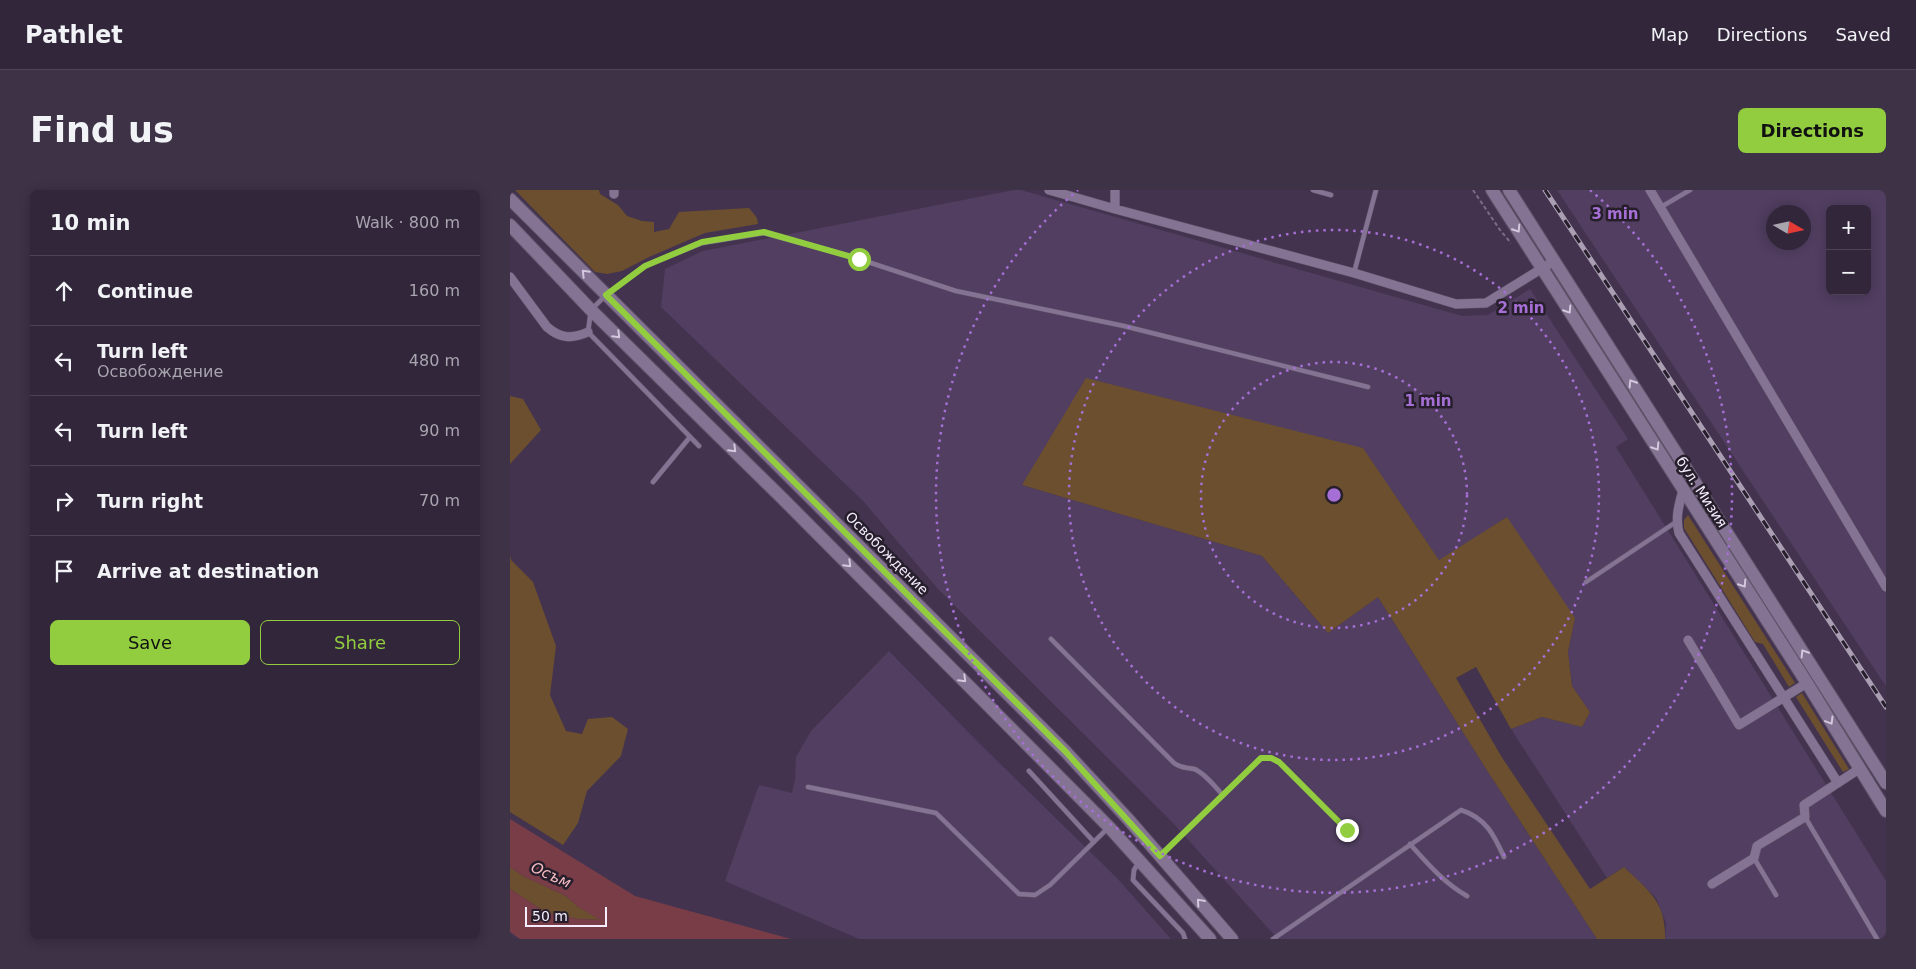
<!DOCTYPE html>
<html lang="en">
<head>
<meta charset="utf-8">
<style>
	:root { --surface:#32263b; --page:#3d3246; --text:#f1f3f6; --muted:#a8a5af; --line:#4d4355; --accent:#91cd3f }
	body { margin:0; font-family:"DejaVu Sans",sans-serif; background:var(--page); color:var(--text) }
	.controls { position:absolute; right:15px; top:15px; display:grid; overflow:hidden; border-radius:8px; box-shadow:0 2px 12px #0003 }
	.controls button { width:45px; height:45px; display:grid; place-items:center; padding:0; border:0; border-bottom:1px solid var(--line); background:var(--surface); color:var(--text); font:25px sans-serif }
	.compass { position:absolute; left:1256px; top:15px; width:45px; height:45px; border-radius:50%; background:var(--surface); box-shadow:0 2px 12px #0003; rotate:99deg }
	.scale { position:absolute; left:15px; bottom:12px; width:82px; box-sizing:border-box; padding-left:5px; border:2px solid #f5ecfd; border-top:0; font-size:14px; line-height:18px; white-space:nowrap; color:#f5ecfd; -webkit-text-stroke:4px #261f2b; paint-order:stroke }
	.stop { position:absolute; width:15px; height:15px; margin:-11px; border:4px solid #91cd3f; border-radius:50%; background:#fff }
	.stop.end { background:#91cd3f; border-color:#fff; box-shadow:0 1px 5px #0008 }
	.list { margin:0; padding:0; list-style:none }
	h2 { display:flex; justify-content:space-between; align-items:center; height:65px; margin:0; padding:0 20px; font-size:21px }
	h2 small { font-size:16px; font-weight:400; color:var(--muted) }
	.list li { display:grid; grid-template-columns:32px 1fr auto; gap:15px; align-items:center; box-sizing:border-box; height:70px; padding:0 20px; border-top:1px solid var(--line) }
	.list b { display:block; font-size:19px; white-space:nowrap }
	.list p { margin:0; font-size:16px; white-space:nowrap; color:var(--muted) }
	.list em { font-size:16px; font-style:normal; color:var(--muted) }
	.actions { display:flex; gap:10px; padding:15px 20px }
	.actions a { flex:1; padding:11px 0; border:1px solid var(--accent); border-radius:8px; text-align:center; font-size:18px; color:var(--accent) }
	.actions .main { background:var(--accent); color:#111 }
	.icon { flex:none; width:28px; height:28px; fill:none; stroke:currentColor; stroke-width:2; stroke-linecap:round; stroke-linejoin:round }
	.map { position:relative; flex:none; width:1376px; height:749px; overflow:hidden; border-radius:8px }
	header { display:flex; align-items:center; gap:30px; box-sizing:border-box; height:70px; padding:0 25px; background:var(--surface); border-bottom:1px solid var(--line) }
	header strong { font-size:24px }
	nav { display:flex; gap:28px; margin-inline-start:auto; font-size:18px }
	.intro { display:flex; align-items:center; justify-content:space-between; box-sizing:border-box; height:120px; padding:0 30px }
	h1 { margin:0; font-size:35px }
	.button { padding:12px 22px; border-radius:8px; background:var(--accent); color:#111; font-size:18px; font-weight:700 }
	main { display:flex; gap:30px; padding:0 30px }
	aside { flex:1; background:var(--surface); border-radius:8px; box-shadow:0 2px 12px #0003 }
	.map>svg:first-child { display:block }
	.built { fill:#513e60; fill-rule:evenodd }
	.green { fill:#6b4f2e }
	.water { fill:#793d48 }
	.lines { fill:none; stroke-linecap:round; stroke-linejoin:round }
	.lane-casing { stroke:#5e5168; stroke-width:5.5 }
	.street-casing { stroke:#5e5168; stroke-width:10 }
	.secondary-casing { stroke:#5e5168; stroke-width:14 }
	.path { stroke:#7a6c85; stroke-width:2; stroke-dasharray:4 2.5; stroke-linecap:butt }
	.lane { stroke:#847392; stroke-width:4.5 }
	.street { stroke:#847392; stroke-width:9 }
	.secondary { stroke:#847392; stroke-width:12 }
	.rail-casing { stroke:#aa9eb3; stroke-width:5 }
	.rail { stroke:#261f2b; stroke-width:3; stroke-dasharray:9; stroke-linecap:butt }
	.oneway { stroke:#d3c8dd }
	.route { stroke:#91cd3f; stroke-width:6 }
	.ring { fill:none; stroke:#a66fd5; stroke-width:2.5; stroke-dasharray:2.5 5 }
	.labels { text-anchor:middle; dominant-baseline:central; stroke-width:5; stroke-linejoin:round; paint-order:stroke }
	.street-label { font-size:14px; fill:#f5ecfd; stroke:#261f2b }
	.water-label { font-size:15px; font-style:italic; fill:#f7bcc4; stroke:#261f2b }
	.centre { fill:#a66fd5; stroke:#261f2b; stroke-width:2.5 }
	.ring-label { font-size:15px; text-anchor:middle; font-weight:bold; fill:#a66fd5; stroke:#261f2b; stroke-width:5; stroke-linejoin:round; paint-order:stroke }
</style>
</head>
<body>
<header>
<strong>Pathlet</strong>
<nav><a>Map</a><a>Directions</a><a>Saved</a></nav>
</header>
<div class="intro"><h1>Find us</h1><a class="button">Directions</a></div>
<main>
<aside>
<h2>10 min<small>Walk · 800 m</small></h2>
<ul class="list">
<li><svg class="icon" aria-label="ahead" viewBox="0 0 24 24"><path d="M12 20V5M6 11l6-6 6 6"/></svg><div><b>Continue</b></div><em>160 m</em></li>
<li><svg class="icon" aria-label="left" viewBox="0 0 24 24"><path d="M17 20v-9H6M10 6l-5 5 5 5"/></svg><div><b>Turn left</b><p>Освобождение</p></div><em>480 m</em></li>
<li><svg class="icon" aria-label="left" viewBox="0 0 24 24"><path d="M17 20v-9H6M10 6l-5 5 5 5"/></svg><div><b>Turn left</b></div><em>90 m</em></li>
<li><svg class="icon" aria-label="right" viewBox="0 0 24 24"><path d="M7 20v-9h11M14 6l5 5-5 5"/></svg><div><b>Turn right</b></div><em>70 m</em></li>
<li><svg class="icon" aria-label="arrive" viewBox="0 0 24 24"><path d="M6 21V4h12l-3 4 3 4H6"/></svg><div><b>Arrive at destination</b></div></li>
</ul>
<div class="actions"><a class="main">Save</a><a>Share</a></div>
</aside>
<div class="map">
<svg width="1376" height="749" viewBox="0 0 1376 749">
	<rect width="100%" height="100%" fill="#43334f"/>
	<path class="built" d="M504 0H511L952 126 978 125 1020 99 1118 249 1106 257 1376 691V749H1155L1156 733 1146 708 1114 677 1097 688 1001 539 1032 527 1072 537 1080 522 1062 496 1058 462 1065 428 929 370 852 258 512 295 752 366 818 443 868 407 978 582 1087 749H768L662 632 428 399 353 311 151 117 155 79 193 61Z
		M1047 0H1376V496L1371 489ZM1320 19H1357V101H1320ZM1264 22H1294V52H1264Z
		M379 461 468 552 607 688 661 749H349L215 691 249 595 282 603 285 590 286 567 301 541Z"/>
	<path class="green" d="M5 0H89L90 4 108 15 117 26 132 31 144 32V42L159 39 169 22 239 18 247 28 248 34 195 43 139 67 112 81 97 84 85 82Z
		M576 188 853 258 929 370 997 327 1065 428 1058 462 1062 496 1080 522 1072 537 1032 527 1001 539 966 477 946 488 991 566 1080 699 1114 677C1139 701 1156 712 1155 749H1087L978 582 868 407 818 443 752 366 512 295Z
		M0 206 13 209 31 240 0 274Z
		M1178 325 1285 493 1279 497 1253 454 1245 452 1174 338V330Z
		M0 365 1 370 23 392 46 456 40 505 56 541 72 544 78 529 102 527 118 539 111 566 77 601 68 633 53 655 0 622Z
		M1292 503 1339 579 1333 582 1286 507Z
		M0 677 13 686 56 706 67 716 91 730 67 729 35 722 0 699Z"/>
	<path class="water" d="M0 629 125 706 281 749H10L0 742V699L35 722 67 729 90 730 67 716 56 706 13 686 0 677Z"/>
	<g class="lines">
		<defs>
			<path id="lane" d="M803 0 821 5
				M1151 17 1180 0
				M844 83 866 0
				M189 256 78 142 81 120 96 105 135 76 192 53 254 43 349 69 446 101 614 136 858 197
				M143 292 180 247
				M1076 392 1166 332
				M541 449 664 573C672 579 676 577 684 579 694 582 705 597 712 604
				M519 581 584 652
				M298 597 426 623 509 704 525 705 540 695 598 638
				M1295 627 1367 749
				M900 654C918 674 933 692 957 706
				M651 665 751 568H761L769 572 837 640
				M1244 668 1266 705
				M629 672 624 680 623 690 673 743 675 749
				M763 749 951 620C976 628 984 645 994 667"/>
			<path id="street" d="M104 0V4
				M539 0 605 19 844 83 946 114 976 113 1044 71
				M605 0V19
				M1140 0 1376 397
				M0 87 37 137C51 149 62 149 78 142
				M1173 300C1169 315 1165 327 1169 343L1328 593
				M1178 450 1229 535 1297 493
				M1202 694 1244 668 1247 656 1295 627 1294 615 1349 579"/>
			<path id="secondary" d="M982 0 1297 493 1376 621
				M999 0 1376 593
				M0 9 555 561 618 629 722 749
				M0 35 81 120 274 310 599 637 700 749"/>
		</defs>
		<use href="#lane" class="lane-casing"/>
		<use href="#street" class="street-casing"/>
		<use href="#secondary" class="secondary-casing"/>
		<path class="path" d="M963 0 990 40 1001 53"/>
		<use href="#lane" class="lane"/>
		<use href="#street" class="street"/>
		<use href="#secondary" class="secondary"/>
		<defs>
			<path id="rail" d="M1035 0 1376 517"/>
		</defs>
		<use href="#rail" class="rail-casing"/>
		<use href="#rail" class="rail"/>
	</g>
	<defs><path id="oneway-chevron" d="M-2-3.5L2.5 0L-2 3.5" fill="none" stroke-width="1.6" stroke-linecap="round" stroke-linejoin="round" transform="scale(1.25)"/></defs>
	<g class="oneway">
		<use href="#oneway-chevron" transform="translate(1007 39) rotate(57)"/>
		<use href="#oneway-chevron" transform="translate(75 83) rotate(-135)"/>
		<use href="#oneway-chevron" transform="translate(1058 120) rotate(57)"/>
		<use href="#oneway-chevron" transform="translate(107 145) rotate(45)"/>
		<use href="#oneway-chevron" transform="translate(1122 193) rotate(-122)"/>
		<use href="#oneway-chevron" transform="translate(1146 257) rotate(57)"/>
		<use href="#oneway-chevron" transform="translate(223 259) rotate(45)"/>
		<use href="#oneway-chevron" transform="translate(338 374) rotate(45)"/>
		<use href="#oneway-chevron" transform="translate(1233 394) rotate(57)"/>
		<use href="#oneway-chevron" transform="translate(1294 463) rotate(-122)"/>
		<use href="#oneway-chevron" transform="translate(453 489) rotate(45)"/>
		<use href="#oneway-chevron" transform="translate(1320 531) rotate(59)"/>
		<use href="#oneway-chevron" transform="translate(690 712) rotate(-131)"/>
	</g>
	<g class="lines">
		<path class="route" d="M349 69 254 42 192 52 135 76 96 105 555 561 650 666 751 568H761L769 572 837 640"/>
	</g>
	<g class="ring">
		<circle cx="824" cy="305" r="133"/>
		<circle cx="824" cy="305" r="265"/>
		<path d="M1080 0A398 398 0 1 1 568 0"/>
	</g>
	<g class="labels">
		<g class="street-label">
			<text transform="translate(1192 302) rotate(57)">бул. Мизия</text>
			<text transform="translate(377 363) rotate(45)">Освобождение</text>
		</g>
		<g class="water-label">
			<text transform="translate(41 685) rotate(25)">Осъм</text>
		</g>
	</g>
	<circle cx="824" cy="305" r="8" class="centre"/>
	<g class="ring-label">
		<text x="1105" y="29">3 min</text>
		<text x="1011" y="123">2 min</text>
		<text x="918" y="216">1 min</text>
	</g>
</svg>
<div class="controls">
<button>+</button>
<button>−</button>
</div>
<svg class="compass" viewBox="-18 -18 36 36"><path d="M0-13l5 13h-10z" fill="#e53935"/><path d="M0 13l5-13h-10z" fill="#a8a5af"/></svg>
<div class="scale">50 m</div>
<div class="stop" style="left:349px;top:69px"></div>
<div class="stop end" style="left:837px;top:640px"></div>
</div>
</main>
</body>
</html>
